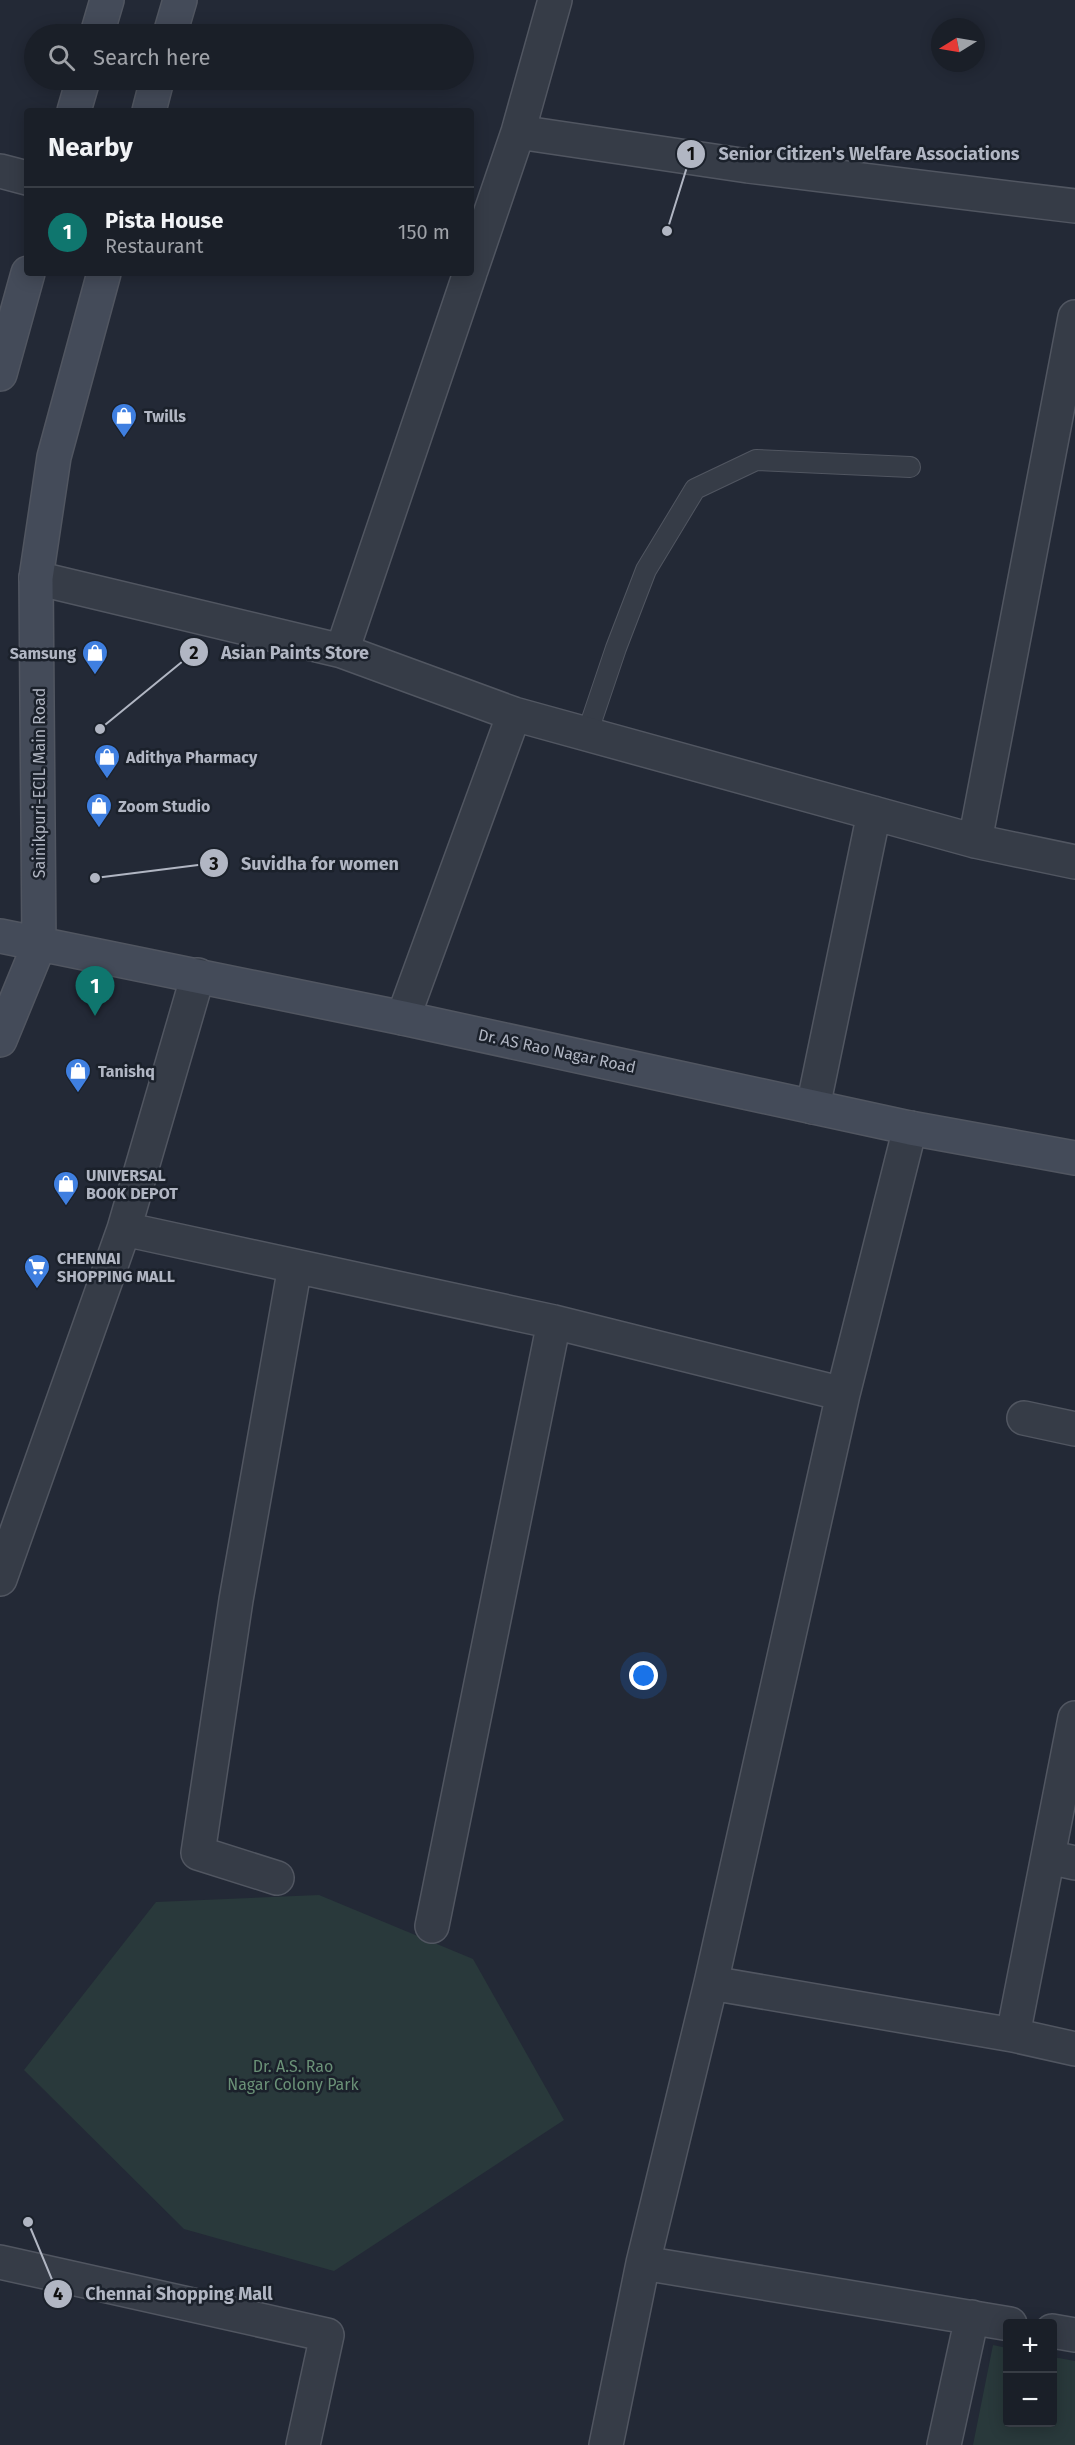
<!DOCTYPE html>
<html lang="en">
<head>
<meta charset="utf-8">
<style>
	:root { --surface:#1a1f28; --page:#272c34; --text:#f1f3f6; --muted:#9fa2a8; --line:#383d45; --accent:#0f766e }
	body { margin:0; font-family:"Fira Sans",sans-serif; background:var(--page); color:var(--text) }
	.controls { position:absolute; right:18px; bottom:18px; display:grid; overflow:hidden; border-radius:6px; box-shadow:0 3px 15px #0003 }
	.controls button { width:54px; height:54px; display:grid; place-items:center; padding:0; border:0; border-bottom:2px solid var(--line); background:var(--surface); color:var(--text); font:30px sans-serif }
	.compass { position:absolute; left:931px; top:18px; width:54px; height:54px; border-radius:50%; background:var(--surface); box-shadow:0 3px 15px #0003; rotate:259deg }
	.you { position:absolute; left:644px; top:1676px; width:21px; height:21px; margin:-15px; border:4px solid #fff; border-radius:50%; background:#1a73e8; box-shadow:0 0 0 9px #1a73e833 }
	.badge { display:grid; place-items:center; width:39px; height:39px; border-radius:50%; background:var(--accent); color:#fff; font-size:20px; font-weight:700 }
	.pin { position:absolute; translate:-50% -50px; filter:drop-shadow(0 2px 3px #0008) }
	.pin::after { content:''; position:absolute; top:32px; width:21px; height:18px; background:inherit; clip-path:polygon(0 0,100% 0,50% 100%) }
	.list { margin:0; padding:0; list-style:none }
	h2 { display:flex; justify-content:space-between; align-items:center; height:78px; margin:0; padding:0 24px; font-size:26px }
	h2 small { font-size:20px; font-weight:400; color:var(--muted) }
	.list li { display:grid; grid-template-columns:39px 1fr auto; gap:18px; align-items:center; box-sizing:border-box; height:90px; padding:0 24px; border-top:2px solid var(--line) }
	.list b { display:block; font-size:22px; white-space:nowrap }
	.list p { margin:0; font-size:20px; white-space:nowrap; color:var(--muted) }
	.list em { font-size:20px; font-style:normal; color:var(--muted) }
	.icon { flex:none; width:33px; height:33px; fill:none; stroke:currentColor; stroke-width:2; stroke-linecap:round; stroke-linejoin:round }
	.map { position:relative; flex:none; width:1075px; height:2445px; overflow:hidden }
	.search { position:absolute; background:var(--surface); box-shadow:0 3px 15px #0003; left:24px; top:24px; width:450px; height:66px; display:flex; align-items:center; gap:15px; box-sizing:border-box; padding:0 21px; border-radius:33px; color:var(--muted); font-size:22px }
	.panel { position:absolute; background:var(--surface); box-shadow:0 3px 15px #0003; left:24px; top:108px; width:450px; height:168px; border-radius:6px }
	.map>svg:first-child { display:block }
	.green { fill:#29393b }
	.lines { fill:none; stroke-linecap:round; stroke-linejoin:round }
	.lane-casing { stroke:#515661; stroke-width:22 }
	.street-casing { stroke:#515661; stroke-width:36 }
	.secondary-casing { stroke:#515661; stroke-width:36 }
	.lane { stroke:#363c47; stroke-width:20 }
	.street { stroke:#363c47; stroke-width:33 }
	.secondary { stroke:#444b59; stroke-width:33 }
	.labels { text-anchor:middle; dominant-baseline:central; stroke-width:5; stroke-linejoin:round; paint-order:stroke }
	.poi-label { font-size:16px; font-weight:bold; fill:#b1b6c3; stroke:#1b212b; text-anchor:start }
	.street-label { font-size:16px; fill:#b1b6c3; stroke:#1b212b }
	.park-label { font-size:16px; fill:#6a9177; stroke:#1b212b }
	.leader { fill:none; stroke:#b1b6c3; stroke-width:2 }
	.callout-dot { fill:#b1b6c3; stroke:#1b212b; stroke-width:2 }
	.mark-label { font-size:18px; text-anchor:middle; font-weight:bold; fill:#111 }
	.callout-label { font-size:18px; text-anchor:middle; font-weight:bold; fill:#b1b6c3; stroke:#1b212b; stroke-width:5; stroke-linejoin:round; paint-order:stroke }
</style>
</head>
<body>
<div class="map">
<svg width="1075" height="2445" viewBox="0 0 1075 2445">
	<rect width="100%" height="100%" fill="#232936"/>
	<path class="green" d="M319 1895 473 1959 564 2120 334 2271 184 2229 24 2070 156 1902Z
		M993 2345 1007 2348 1008 2422H1052L1053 2357 1075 2361V2445H973Z"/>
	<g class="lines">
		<defs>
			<path id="lane" d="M587 734 616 648 646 570 695 489 756 460 910 467"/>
			<path id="street" d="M518 132 748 166 1075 206
				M0 171 27 178
				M471 270 518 132 555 0
				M36 578 342 651 514 714 975 841 1075 862
				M342 651 470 273
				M975 841 1075 317
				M403 1018 514 714
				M813 1107 874 813
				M124 1229 554 1322 843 1394
				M1024 1418 1075 1429
				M0 1579 124 1229 198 975
				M1048 1857 1075 1863
				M277 1878 198 1853 236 1600 295 1266
				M432 1926 554 1322
				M711 1983 1013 2035 1075 2049
				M1013 2035 1075 1718
				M0 2262 327 2335 303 2445
				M643 2263 1010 2324
				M1052 2331 1075 2335
				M606 2445 643 2263 711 1983 843 1394 910 1128
				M944 2445 972 2317"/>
			<path id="secondary" d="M97 34 107 0
				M170 34 180 0
				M74 111 83 80
				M149 111 157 80
				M0 374 28 273
				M0 936 403 1018 910 1128 1075 1158
				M0 1040 39 945 36 578 54 457 104 273"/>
		</defs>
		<use href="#lane" class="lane-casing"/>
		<use href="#street" class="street-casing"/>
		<use href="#secondary" class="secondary-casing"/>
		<use href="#lane" class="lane"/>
		<use href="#street" class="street"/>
		<use href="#secondary" class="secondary"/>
	</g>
	<defs>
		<symbol id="shop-pin" viewBox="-11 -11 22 30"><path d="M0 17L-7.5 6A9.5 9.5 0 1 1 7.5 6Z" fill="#3f7fe0" stroke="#1b212b"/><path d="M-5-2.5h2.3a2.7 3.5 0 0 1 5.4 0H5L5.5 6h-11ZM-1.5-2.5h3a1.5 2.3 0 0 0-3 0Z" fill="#fff"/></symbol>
		<symbol id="supermarket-pin" viewBox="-11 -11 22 30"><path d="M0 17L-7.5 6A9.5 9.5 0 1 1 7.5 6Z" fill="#3f7fe0" stroke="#1b212b"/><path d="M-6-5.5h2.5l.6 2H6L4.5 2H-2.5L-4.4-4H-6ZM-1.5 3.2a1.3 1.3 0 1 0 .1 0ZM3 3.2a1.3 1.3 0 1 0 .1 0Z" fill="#fff"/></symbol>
	</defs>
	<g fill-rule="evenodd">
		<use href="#shop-pin" x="109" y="401" width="30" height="40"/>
		<use href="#shop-pin" x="80" y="638" width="30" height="40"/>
		<use href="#shop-pin" x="92" y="742" width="30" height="40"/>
		<use href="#shop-pin" x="84" y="791" width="30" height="40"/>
		<use href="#shop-pin" x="63" y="1056" width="30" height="40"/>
		<use href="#shop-pin" x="51" y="1169" width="30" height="40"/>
		<use href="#supermarket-pin" x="22" y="1252" width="30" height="40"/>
	</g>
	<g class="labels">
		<g class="poi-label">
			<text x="144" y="416">Twills</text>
			<text x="76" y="653" text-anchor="end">Samsung</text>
			<text x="126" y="757">Adithya Pharmacy</text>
			<text x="118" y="806">Zoom Studio</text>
			<text x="98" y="1071">Tanishq</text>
			<text x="86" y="1175">UNIVERSAL<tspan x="86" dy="18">BO0K DEPOT</tspan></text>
			<text x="57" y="1258">CHENNAI<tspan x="57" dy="18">SHOPPING MALL</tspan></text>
		</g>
		<g class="street-label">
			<text transform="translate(39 783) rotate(-90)">Sainikpuri-ECIL Main Road</text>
			<text transform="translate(557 1051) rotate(12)">Dr. AS Rao Nagar Road</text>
		</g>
		<g class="park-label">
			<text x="293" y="2066">Dr. A.S. Rao<tspan x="293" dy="18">Nagar Colony Park</tspan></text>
		</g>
	</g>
	<path class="leader" d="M667 231L691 154M100 729L194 652M95 878L214 863M28 2222L58 2294"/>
	<g class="callout-dot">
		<circle cx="667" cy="231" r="6"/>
		<circle cx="100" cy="729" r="6"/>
		<circle cx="95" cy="878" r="6"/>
		<circle cx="28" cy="2222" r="6"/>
		<circle cx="691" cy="154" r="15"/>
		<circle cx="194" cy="652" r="15"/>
		<circle cx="214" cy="863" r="15"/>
		<circle cx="58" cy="2294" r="15"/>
	</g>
	<g class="mark-label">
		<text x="691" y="160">1</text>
		<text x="194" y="659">2</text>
		<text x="214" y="870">3</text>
		<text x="58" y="2300">4</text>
	</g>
	<g class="callout-label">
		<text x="869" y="160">Senior Citizen's Welfare Associations</text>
		<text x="295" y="659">Asian Paints Store</text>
		<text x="320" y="870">Suvidha for women</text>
		<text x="179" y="2300">Chennai Shopping Mall</text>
	</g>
</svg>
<div class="controls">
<button>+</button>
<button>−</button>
</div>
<svg class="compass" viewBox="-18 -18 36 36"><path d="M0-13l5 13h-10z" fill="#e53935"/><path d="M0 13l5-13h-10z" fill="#9fa2a8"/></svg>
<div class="you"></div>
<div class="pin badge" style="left:95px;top:1016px">1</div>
<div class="search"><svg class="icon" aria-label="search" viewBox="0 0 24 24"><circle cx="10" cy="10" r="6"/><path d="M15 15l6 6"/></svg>Search here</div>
<section class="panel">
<h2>Nearby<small></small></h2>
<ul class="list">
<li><span class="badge">1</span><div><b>Pista House</b><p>Restaurant</p></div><em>150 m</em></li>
</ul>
</section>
</div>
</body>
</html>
